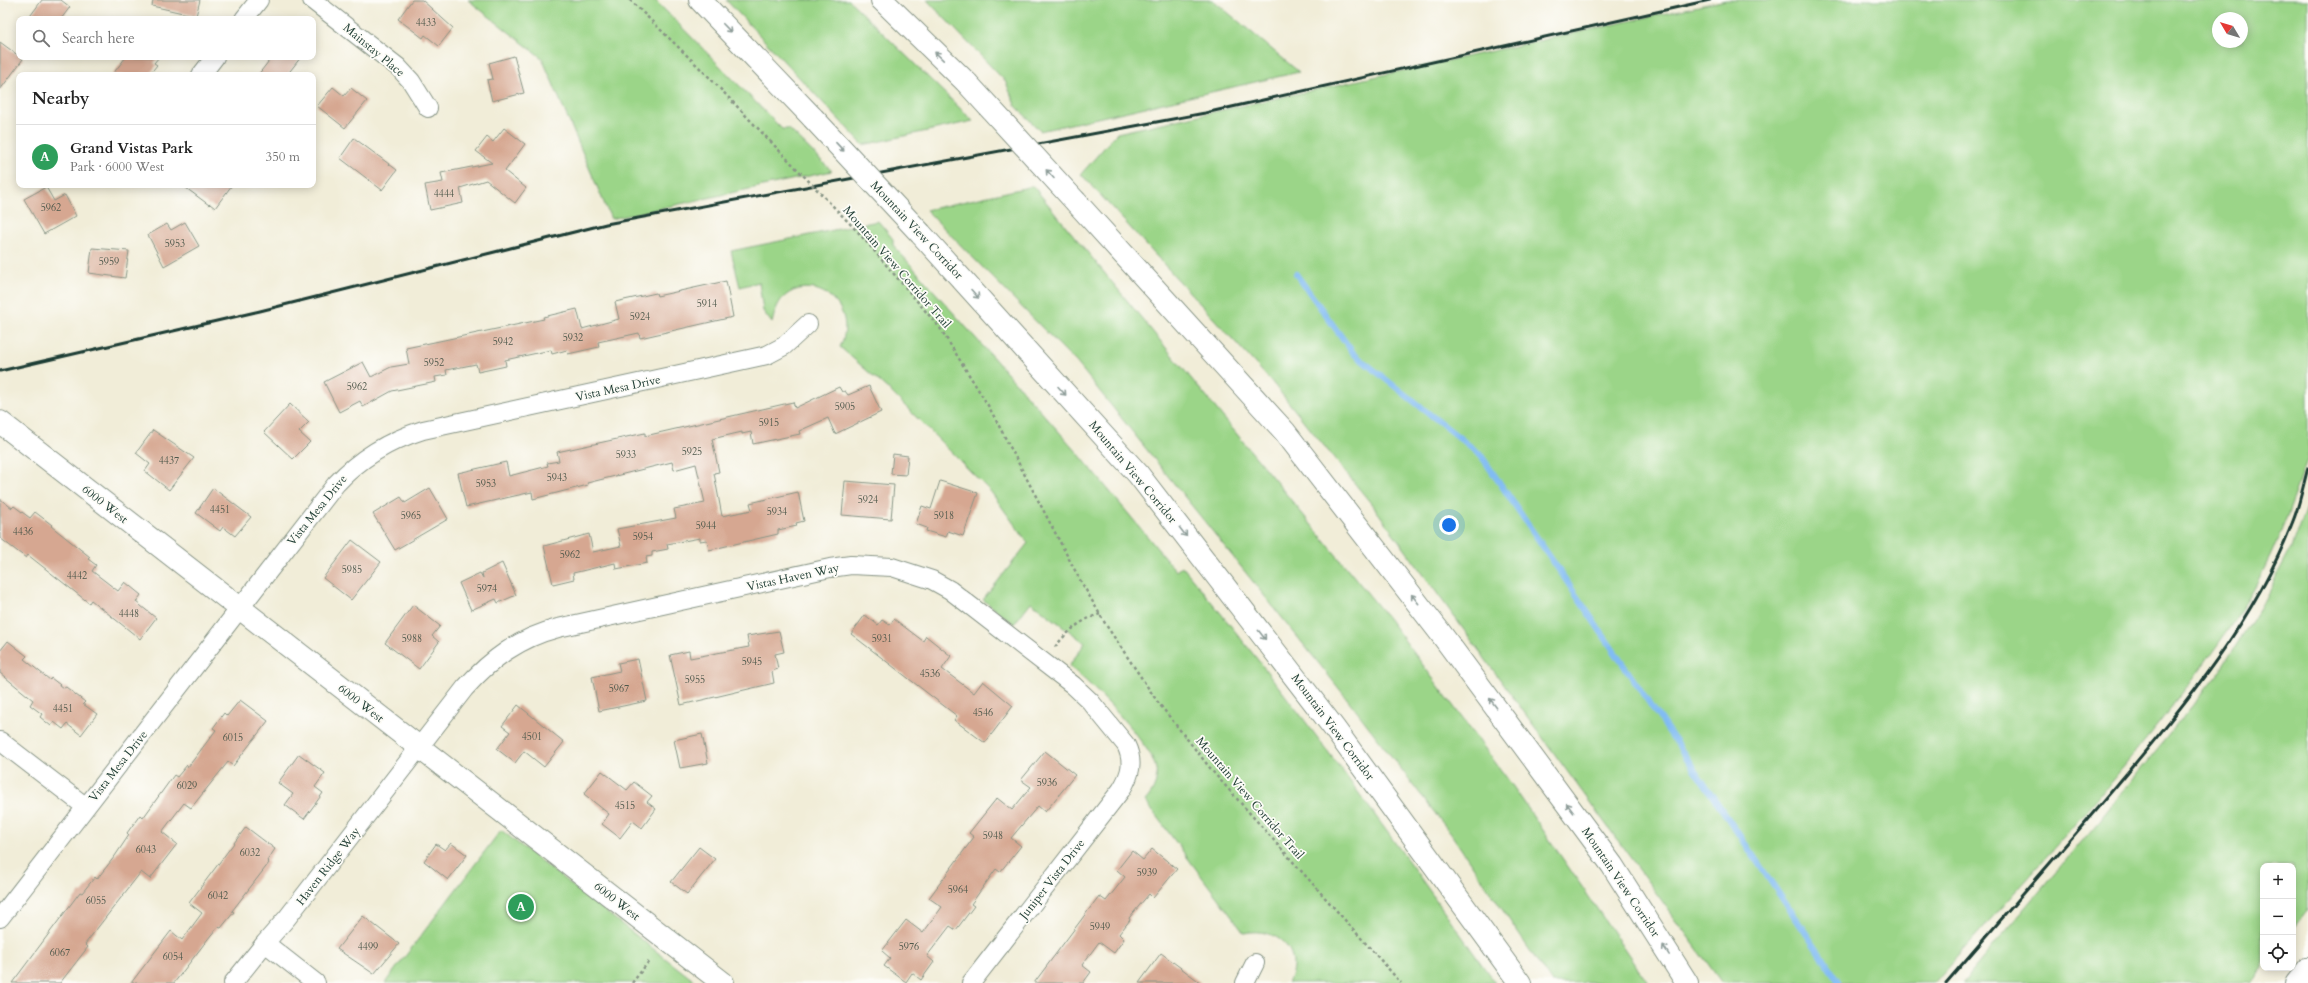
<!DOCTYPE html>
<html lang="en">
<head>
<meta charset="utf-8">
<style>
	:root { --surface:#fff; --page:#f2f2f2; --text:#222; --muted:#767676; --line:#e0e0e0; --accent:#2563eb }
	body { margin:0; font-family:Cardo,serif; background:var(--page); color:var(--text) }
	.controls { position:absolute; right:12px; bottom:12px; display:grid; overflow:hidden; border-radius:8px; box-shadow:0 2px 10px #0003 }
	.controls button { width:36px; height:36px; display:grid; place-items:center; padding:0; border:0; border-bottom:1px solid var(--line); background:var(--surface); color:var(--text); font:20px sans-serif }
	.compass { position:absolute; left:2212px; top:12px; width:36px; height:36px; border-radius:50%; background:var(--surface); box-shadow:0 2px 10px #0003; rotate:308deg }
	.you { position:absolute; left:1449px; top:525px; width:14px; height:14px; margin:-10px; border:3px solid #fff; border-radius:50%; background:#1a73e8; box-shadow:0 0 0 6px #1a73e833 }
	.badge { display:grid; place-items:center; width:26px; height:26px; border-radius:50%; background:var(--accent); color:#fff; font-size:13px; font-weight:700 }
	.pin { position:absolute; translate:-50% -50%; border:2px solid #fff; box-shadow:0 1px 4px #0006 }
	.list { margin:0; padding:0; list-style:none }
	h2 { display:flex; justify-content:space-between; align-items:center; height:52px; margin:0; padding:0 16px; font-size:17px }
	h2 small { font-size:13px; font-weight:400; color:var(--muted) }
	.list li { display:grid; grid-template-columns:26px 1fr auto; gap:12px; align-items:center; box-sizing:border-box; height:64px; padding:0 16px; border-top:1px solid var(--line) }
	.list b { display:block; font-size:15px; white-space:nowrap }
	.list p { margin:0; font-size:13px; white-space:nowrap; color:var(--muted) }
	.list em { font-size:13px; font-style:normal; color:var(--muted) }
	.icon { flex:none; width:22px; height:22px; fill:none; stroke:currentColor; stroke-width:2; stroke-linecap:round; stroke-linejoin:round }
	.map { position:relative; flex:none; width:2308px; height:983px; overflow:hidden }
	.search { position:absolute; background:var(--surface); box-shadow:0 2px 10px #0003; left:16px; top:16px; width:300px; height:44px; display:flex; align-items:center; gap:10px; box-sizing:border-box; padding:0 14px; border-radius:8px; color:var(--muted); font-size:15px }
	.panel { position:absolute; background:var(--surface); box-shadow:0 2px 10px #0003; left:16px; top:72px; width:300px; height:116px; border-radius:8px }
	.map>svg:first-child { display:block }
	.green { fill:#9bd588; stroke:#5d895e; fill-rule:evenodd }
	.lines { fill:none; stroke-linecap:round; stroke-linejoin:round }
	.stream { stroke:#81bcf3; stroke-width:6 }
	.building { fill:#d6a791 }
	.minor-casing { stroke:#889586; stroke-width:20 }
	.tertiary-casing { stroke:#889586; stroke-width:24 }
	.trunk-casing { stroke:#889586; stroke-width:24 }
	.path { stroke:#889586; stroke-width:2.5; stroke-dasharray:3 3; stroke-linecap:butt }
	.minor { stroke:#fff; stroke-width:18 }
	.tertiary { stroke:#fff; stroke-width:22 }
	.trunk { stroke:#fff; stroke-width:22 }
	.rail { stroke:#1f3d34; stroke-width:3 }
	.trunk-bridge-casing { stroke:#889586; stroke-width:24; stroke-linecap:butt }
	.path-bridge { stroke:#889586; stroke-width:2.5; stroke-dasharray:3 3; stroke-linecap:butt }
	.trunk-bridge { stroke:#fff; stroke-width:22 }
	.oneway { stroke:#8f9e9a }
	.labels { text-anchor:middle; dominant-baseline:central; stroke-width:3.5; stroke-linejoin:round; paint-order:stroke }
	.number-label { font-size:10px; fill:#4d584b }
	.street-label { font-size:12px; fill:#1f3d34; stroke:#fdfcf7 }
</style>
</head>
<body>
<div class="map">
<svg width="2308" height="983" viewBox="0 0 2308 983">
	<rect width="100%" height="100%" fill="#fdfcf7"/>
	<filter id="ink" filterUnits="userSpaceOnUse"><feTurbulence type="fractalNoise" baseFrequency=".025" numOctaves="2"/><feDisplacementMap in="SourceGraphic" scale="8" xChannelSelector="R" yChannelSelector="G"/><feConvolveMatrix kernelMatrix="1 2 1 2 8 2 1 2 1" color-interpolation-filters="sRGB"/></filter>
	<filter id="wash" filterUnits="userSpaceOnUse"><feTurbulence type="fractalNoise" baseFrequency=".012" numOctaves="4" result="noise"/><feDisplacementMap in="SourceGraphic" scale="16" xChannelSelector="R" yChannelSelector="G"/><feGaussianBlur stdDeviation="0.9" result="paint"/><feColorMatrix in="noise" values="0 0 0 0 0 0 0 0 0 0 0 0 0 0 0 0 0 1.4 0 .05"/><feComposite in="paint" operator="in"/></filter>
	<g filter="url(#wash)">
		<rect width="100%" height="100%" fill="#f1edd8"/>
		<path class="green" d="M468 0H655L782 129H789L832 171 611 219 542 58Z
			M726 0H849L973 121 863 145Z
			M927 0H1213L1299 72 1040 131 1015 105 1006 82Z
			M1726 0H2308V458C2295 495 2282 533 2265 567 2244 610 2215 649 2186 688 2109 791 2019 886 1934 983H1722L1374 507 1271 381 1081 174 1117 133ZM2218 18H2242V42H2218Z
			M1033 186 1388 618 1512 785 1648 983H1552L1451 834 1345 696 1077 363 926 210Z
			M878 221 893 239V245L1077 452 1176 571 1182 566C1293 699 1395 841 1495 983H1288C1305 951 1276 926 1244 933L1145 801C1155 791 1159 778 1155 765 1151 752 1141 742 1133 731 1113 707 1093 686 1069 666L1085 643 1031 602 1014 624 983 600 1028 543 991 492 889 390 840 347C861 304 809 269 781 300 776 307 774 315 772 323L763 311 759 282 740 287 731 251Z
			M2308 502V910L2293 929V866H2263V968L2251 983H1962L2094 827 2218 674 2261 606 2291 548Z
			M501 830 697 983H385Z"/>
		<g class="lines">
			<path class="stream" d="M1296 274 1354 354 1480 454 1839 982"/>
		</g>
		<g id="blocks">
			<path class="building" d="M42 0H61L70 7 61 19H28Z
				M153 0H200L196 16 152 6Z
				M412 0H422L453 28 439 46 425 35 423 38 398 19Z
				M0 42 23 59 0 90Z
				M514 56 524 93 492 101 487 80 493 79 489 63Z
				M126 57H159L154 63 157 65 149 75H112Z
				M272 57H301L287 75H258Z
				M333 87 344 96 351 88 367 101 345 128 317 106Z
				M504 128 525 144 505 171 526 188 515 203 486 180 460 188 463 203 430 210 425 185 443 182 441 173 492 163 476 151 487 137 493 142Z
				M354 138 397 170 382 190 340 158Z
				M182 185H232L215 208 210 204 209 205Z
				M46 187 54 201 65 195 76 216 44 234 24 199Z
				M185 222 199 246 164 266 148 235 167 224 171 230Z
				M92 248 129 251 125 278 89 273Z
				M726 281 733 317 640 338 639 333 598 342 599 347 568 354 567 350 552 354 551 350 505 360 506 366 478 372 476 364 446 370 447 375 435 377 436 382 392 391 363 407 360 401 339 412 324 382 363 362 371 377 391 367 409 364 406 348 544 319 543 317 577 309 582 329 619 319 615 302 656 293 657 296Z
				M869 386 881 412 835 434 828 418 799 431 800 434 753 444 751 432 742 434V432L712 439 719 472 714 473 722 516 752 510 750 503 798 492 804 521 796 523 797 526 778 530V534L709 550 707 540 700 541V538L667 544 668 549 652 552V556L646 557 647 563 616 569 615 563 573 573 574 579 553 584 544 546 589 534 593 552 621 546 617 529 676 518 674 509 705 503 696 464 674 470 672 462 587 483 588 485 533 499 532 492 466 507 458 473 506 462 509 476 548 466 547 463 559 461 557 452 645 433V436L793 402 795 408 839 387 842 392 845 391 848 395Z
				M290 404 309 422 299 432 310 442 293 459 264 432Z
				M153 430 194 458 169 490 145 471 150 464 136 453Z
				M893 454 908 456 906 475 891 474Z
				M845 481 894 485 891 519 842 515Z
				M940 481 978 493 963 536 948 531 946 537 926 531 927 528 916 524 922 506 931 509Z
				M213 488 251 517 235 536 223 527 220 531 196 513Z
				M430 488 448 519 395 550 373 514 401 497 405 503Z
				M0 499 12 508 14 506 30 518 35 512 52 525 51 526 90 557 88 559 96 565 92 571 118 591 125 582 141 595 136 602 156 618 140 639 91 600 89 603 28 555 26 558 0 538Z
				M352 540 381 562 351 600 323 578Z
				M502 563 516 595 498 603 496 599 471 610 459 583 480 573 483 578 482 573Z
				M413 605 440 626 432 636 439 642 419 669 385 643Z
				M865 615 878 625 882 620 890 625 894 619 923 641 926 636 951 656 942 669 974 693 983 681 1013 706 985 743 954 720 957 716 851 634Z
				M779 631 784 652 775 654 778 669 772 671 774 683 681 705 670 655 689 651 690 658 749 647 747 636Z
				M8 641 27 656 24 659 50 680 51 678 64 688 66 687 85 702 83 704 97 714 81 735 67 724 63 729 54 722 51 726 40 717 42 714 30 705 33 700 0 673V651Z
				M638 659 647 701 599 711 592 677 620 671 618 663Z
				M240 700 268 721 233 766 228 762 191 808 184 803 162 832 177 844 150 879 141 872 85 944 88 947 60 983H12L80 892 82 893 95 877 97 879 115 856 129 835 127 833 140 815 143 818 174 775 177 777 187 765 188 767 216 730 213 728 224 713 227 716Z
				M518 705 564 742 544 767 524 751 515 763 497 749 510 732 502 726Z
				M702 734 708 763 680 768 674 740Z
				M1045 751 1075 775 1045 812 1038 806 1011 838 1021 846 1000 872 996 869 971 904 974 906 956 930 950 926 927 956 934 962 921 980 912 973 906 982 884 966 890 958 882 951 906 920 923 933 942 907 929 898 974 837 969 833 997 798 1012 810 1031 787 1021 780Z
				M299 754 325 773 315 787 323 793 304 819 285 805 293 794 278 783Z
				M602 771 627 790 634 782 652 796 647 802 656 809 642 828 633 821 620 838 602 824 609 814 584 794Z
				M246 827 275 849 267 861 269 863 232 911 234 912 221 928 218 927 211 935 174 983H131L171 931 182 940 202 913 189 903Z
				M451 843 467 855 448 880 424 861 436 844 445 850Z
				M699 847 715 859 687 894 671 882Z
				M1152 849 1177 869 1153 898 1149 894 1129 918 1130 920 1119 934 1124 939 1114 953 1099 942 1082 965 1091 972 1083 983H1034L1099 896 1106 901 1125 877 1117 870 1132 851 1143 860Z
				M363 916 399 944 374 974 337 949Z
				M1161 953 1201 983H1139Z"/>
		</g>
	</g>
	<g filter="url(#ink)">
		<use href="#blocks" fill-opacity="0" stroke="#889586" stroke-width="1"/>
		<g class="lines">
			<defs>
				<path id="minor" d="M312 0 398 67 411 81 428 108
					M244 19 259 0
					M201 75 215 57
					M0 741 86 807
					M0 918 336 484C360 458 388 441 423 430L767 355 784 346 808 324
					M265 943 316 983
					M233 983 265 943 287 918 465 688C491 659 519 638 558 628L830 568 851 565 892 567 932 580 950 590 1073 685 1090 701 1126 745C1134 762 1131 774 1121 790L971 983
					M1245 983 1255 963"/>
				<path id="tertiary" d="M0 422 723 983
					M2297 983 2308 969"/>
				<path id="trunk" d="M700 0 813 118
					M882 0 967 83
					M1076 202 1285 432 1439 631 1612 865 1687 983
					M921 234 1138 474 1334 728 1520 983"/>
			</defs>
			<use href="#minor" class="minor-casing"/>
			<use href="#tertiary" class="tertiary-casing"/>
			<use href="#trunk" class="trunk-casing"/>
			<path class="path" d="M630 0 708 76 770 141
				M858 232 940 328 989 407 1079 578 1106 625 1157 701 1214 773 1401 983
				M1055 647C1067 632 1080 620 1100 614
				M632 983 650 960"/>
			<use href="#minor" class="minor"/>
			<use href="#tertiary" class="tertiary"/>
			<use href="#trunk" class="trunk"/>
			<path class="rail" d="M0 371 260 311 606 224 1205 113 1710 0
				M1946 983C2003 917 2061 851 2117 785 2185 704 2255 621 2293 521 2300 504 2303 485 2308 468"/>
			<defs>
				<path id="trunk-bridge" d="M967 83 1076 202
					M813 118 921 234"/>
			</defs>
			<use href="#trunk-bridge" class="trunk-bridge-casing"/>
			<path class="path-bridge" d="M770 141 858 232"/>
			<use href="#trunk-bridge" class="trunk-bridge"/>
		</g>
		<defs><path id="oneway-shaft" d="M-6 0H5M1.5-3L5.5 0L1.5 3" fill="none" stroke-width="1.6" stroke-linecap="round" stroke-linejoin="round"/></defs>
		<g class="oneway">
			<use href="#oneway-shaft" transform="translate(727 28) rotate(46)"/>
			<use href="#oneway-shaft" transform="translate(939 56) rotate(-136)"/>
			<use href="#oneway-shaft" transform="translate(840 147) rotate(47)"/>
			<use href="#oneway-shaft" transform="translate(1050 174) rotate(-132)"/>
			<use href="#oneway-shaft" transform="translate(975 294) rotate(48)"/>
			<use href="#oneway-shaft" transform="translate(1062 391) rotate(48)"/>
			<use href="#oneway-shaft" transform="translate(1183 532) rotate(52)"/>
			<use href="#oneway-shaft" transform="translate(1415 599) rotate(-128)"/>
			<use href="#oneway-shaft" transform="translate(1262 635) rotate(52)"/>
			<use href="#oneway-shaft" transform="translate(1493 703) rotate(-127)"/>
			<use href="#oneway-shaft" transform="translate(1570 808) rotate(-127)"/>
			<use href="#oneway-shaft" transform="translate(1666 950) rotate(-122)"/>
		</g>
	</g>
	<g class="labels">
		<g class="number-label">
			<text x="426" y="23">4433</text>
			<text x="444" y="194">4444</text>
			<text x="51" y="208">5962</text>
			<text x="175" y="244">5953</text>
			<text x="109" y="262">5959</text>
			<text x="707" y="304">5914</text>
			<text x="640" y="317">5924</text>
			<text x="573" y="338">5932</text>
			<text x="503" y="342">5942</text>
			<text x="434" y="363">5952</text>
			<text x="357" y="387">5962</text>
			<text x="845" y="407">5905</text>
			<text x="769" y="423">5915</text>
			<text x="692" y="452">5925</text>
			<text x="626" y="455">5933</text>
			<text x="169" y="461">4437</text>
			<text x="557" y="478">5943</text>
			<text x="486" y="484">5953</text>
			<text x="868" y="500">5924</text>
			<text x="220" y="510">4451</text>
			<text x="777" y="512">5934</text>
			<text x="411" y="516">5965</text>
			<text x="944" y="516">5918</text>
			<text x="706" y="526">5944</text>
			<text x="23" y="532">4436</text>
			<text x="643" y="537">5954</text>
			<text x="570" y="555">5962</text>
			<text x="352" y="570">5985</text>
			<text x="77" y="576">4442</text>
			<text x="487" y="589">5974</text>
			<text x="129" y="614">4448</text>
			<text x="412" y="639">5988</text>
			<text x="882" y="639">5931</text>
			<text x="752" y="662">5945</text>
			<text x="930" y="674">4536</text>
			<text x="695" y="680">5955</text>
			<text x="619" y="689">5967</text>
			<text x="63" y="709">4451</text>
			<text x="983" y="713">4546</text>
			<text x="532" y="737">4501</text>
			<text x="233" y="738">6015</text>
			<text x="1047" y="783">5936</text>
			<text x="187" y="786">6029</text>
			<text x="625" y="806">4515</text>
			<text x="993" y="836">5948</text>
			<text x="146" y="850">6043</text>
			<text x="250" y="853">6032</text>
			<text x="1147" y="873">5939</text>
			<text x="958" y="890">5964</text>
			<text x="218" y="896">6042</text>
			<text x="96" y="901">6055</text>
			<text x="1100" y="927">5949</text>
			<text x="368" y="947">4499</text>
			<text x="909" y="947">5976</text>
			<text x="60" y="953">6067</text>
			<text x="173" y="957">6054</text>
		</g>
		<g class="street-label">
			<text transform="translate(374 50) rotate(40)">Mainstay Place</text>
			<text transform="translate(917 230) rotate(47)">Mountain View Corridor</text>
			<text transform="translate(897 267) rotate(49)">Mountain View Corridor Trail</text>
			<text transform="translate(618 388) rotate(-12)">Vista Mesa Drive</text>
			<text transform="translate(1133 472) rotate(50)">Mountain View Corridor</text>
			<text transform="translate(105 504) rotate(38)">6000 West</text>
			<text transform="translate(317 510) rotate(-51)">Vista Mesa Drive</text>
			<text transform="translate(793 577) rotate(-12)">Vistas Haven Way</text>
			<text transform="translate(361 703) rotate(38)">6000 West</text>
			<text transform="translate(1333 727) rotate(53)">Mountain View Corridor</text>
			<text transform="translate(118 766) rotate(-52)">Vista Mesa Drive</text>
			<text transform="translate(1250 798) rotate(49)">Mountain View Corridor Trail</text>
			<text transform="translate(328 866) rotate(-52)">Haven Ridge Way</text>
			<text transform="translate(1052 879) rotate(-52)">Juniper Vista Drive</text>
			<text transform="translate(1621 882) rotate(56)">Mountain View Corridor</text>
			<text transform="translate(617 901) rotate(38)">6000 West</text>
		</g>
	</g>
</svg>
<div class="controls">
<button>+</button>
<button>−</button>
<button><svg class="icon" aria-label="locate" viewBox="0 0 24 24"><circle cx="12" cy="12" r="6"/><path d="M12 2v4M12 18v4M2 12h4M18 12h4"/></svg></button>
</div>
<svg class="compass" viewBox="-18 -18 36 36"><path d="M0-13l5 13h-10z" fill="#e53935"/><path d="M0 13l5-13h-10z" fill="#767676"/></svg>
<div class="you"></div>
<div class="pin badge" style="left:521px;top:907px;background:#2e9e5b">A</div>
<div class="search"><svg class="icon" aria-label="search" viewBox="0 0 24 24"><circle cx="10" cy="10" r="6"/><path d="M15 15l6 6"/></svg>Search here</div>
<section class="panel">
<h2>Nearby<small></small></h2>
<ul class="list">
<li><span class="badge" style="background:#2e9e5b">A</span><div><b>Grand Vistas Park</b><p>Park · 6000 West</p></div><em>350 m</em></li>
</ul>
</section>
</div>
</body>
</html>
